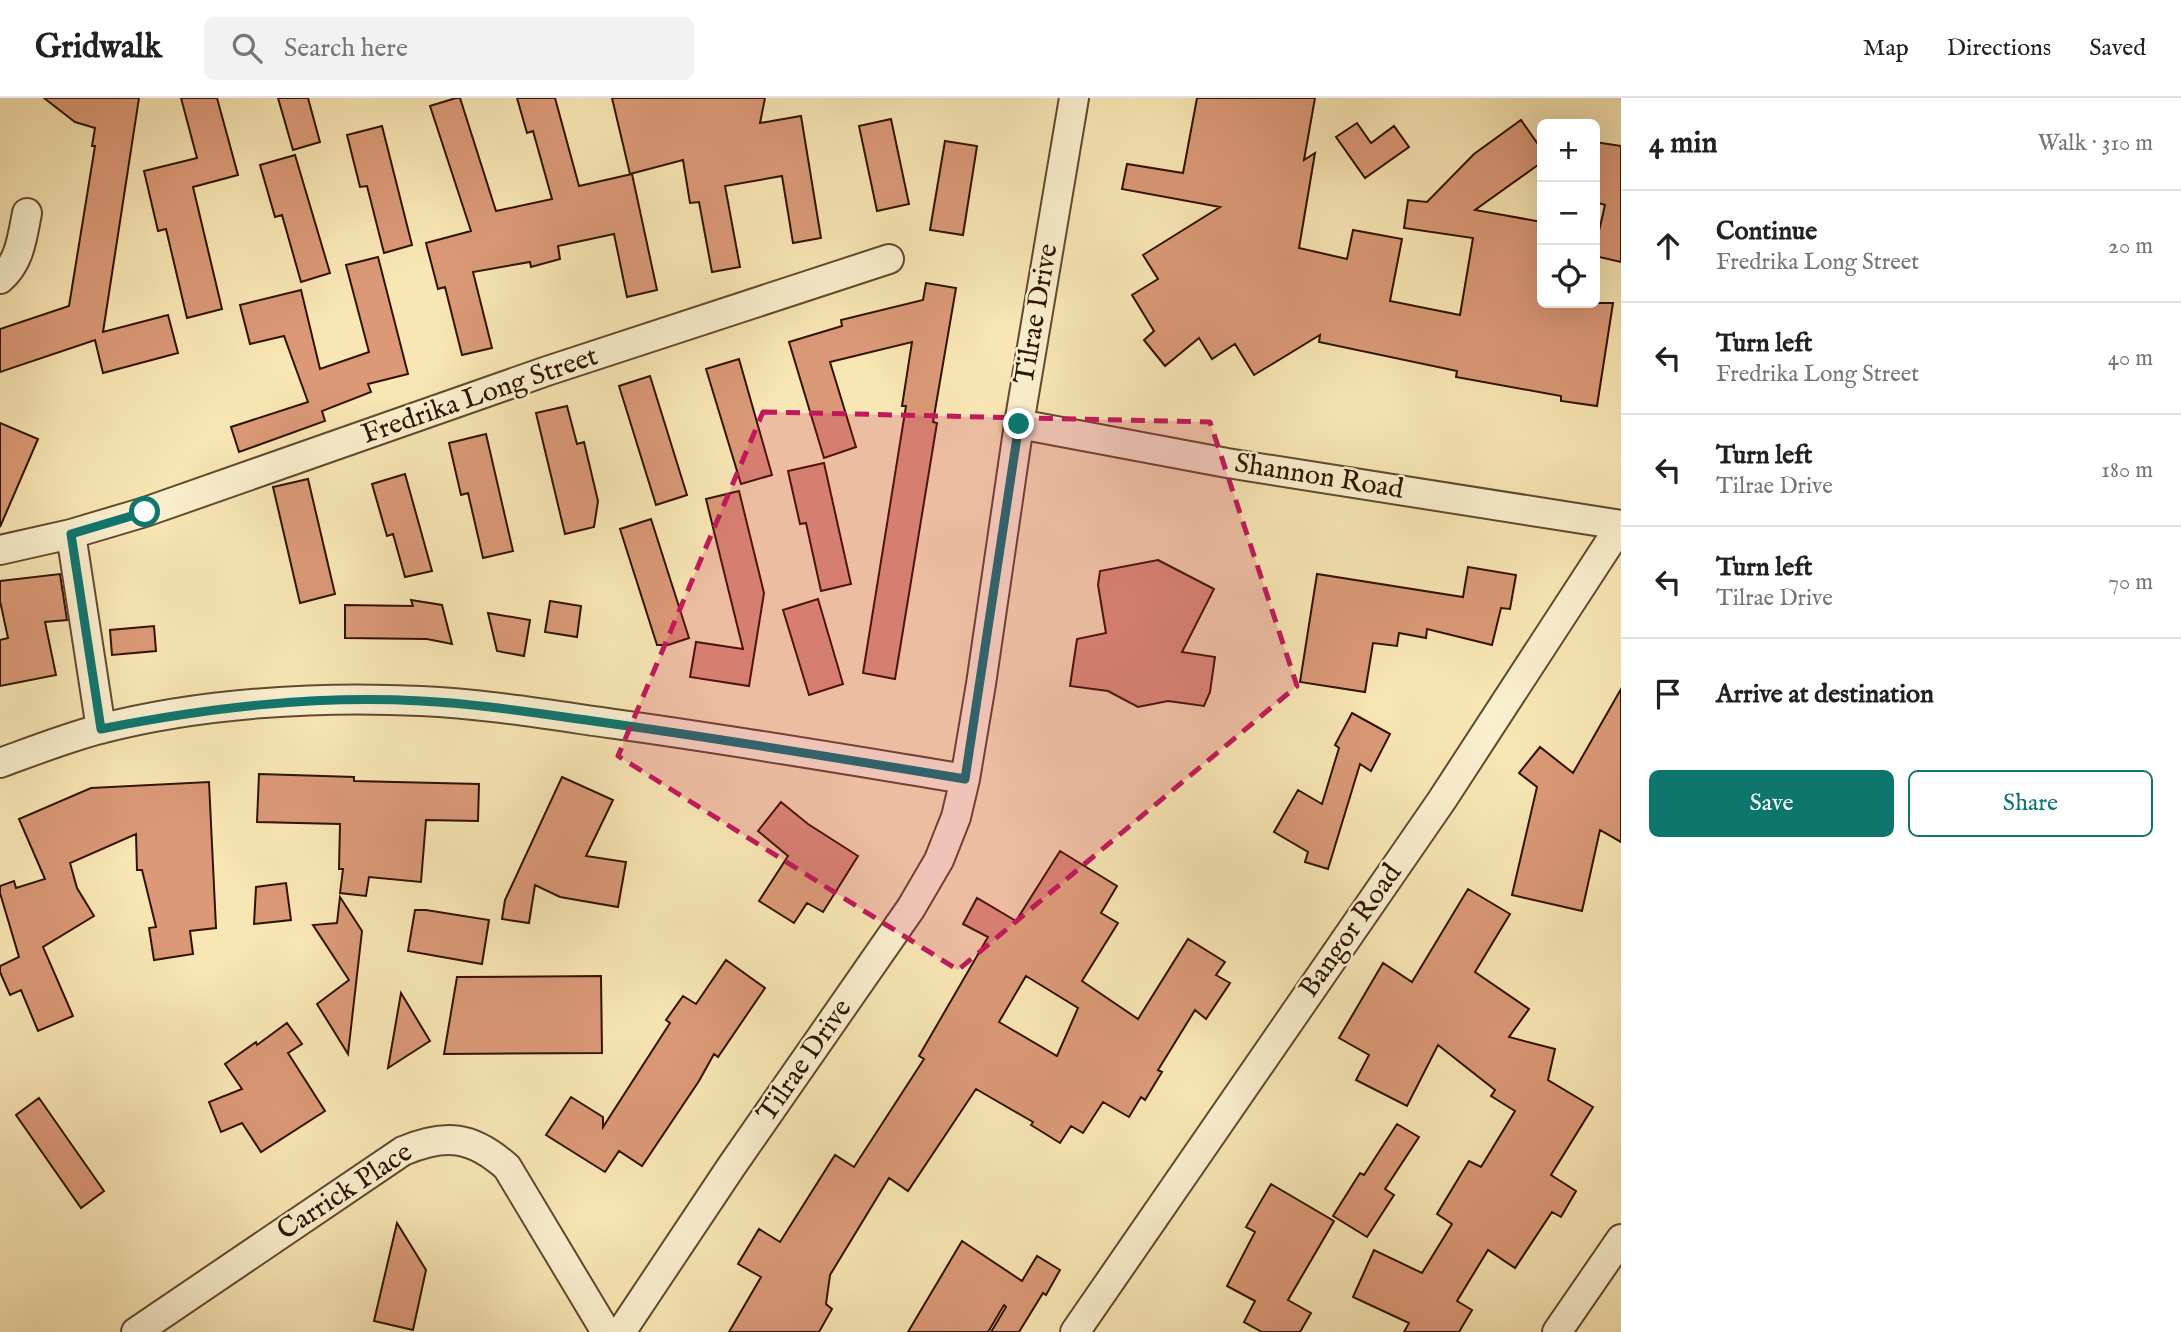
<!DOCTYPE html>
<html lang="en">
<head>
<meta charset="utf-8">
<style>
	:root { --surface:#fff; --page:#f2f2f2; --text:#222; --muted:#767676; --line:#e0e0e0; --accent:#0f766e }
	body { margin:0; font-family:"IM FELL English",serif; background:var(--page); color:var(--text) }
	.controls { position:absolute; right:21px; top:21px; display:grid; overflow:hidden; border-radius:10px; box-shadow:0 7px 28px #0002 }
	.controls button { width:63px; height:63px; display:grid; place-items:center; padding:0; border:0; border-bottom:2px solid var(--line); background:var(--surface); color:var(--text); font:35px sans-serif }
	.stop { position:absolute; width:21px; height:21px; margin:-16px; border:5px solid #0f766e; border-radius:50%; background:#fff }
	.stop.end { background:#0f766e; border-color:#fff; box-shadow:0 2px 7px #0008 }
	.list { margin:0; padding:0; list-style:none }
	h2 { display:flex; justify-content:space-between; align-items:center; height:91px; margin:0; padding:0 28px; font-size:30px }
	h2 small { font-size:23px; font-weight:400; color:var(--muted) }
	.list li { display:grid; grid-template-columns:46px 1fr auto; gap:21px; align-items:center; box-sizing:border-box; height:112px; padding:0 28px; border-top:2px solid var(--line) }
	.list b { display:block; font-size:26px; white-space:nowrap }
	.list p { margin:0; font-size:23px; white-space:nowrap; color:var(--muted) }
	.list em { font-size:23px; font-style:normal; color:var(--muted) }
	.actions { display:flex; gap:14px; padding:21px 28px }
	.actions a { flex:1; padding:16px 0; border:2px solid var(--accent); border-radius:10px; text-align:center; font-size:24px; color:var(--accent) }
	.actions .main { background:var(--accent); color:#fff }
	.icon { flex:none; width:38px; height:38px; fill:none; stroke:currentColor; stroke-width:2; stroke-linecap:round; stroke-linejoin:round }
	.map { position:relative; flex:none; width:1621px; height:1234px; overflow:hidden }
	header { display:flex; align-items:center; gap:42px; box-sizing:border-box; height:98px; padding:0 35px; background:var(--surface); border-bottom:2px solid var(--line) }
	header strong { font-size:33px }
	nav { display:flex; gap:38px; margin-inline-start:auto; font-size:24px }
	.search { width:490px; height:63px; background:var(--page); display:flex; align-items:center; gap:18px; box-sizing:border-box; padding:0 24px; border-radius:10px; color:var(--muted); font-size:26px }
	main { display:flex }
	aside { flex:1; background:var(--surface) }
	.map>svg:first-child { display:block }
	.building { fill:#db9977; stroke:#301300; stroke-width:2; fill-rule:evenodd }
	.lines { fill:none; stroke-linecap:round; stroke-linejoin:round }
	.minor-casing { stroke:#62482d; stroke-width:32 }
	.minor { stroke:#faefce; stroke-width:28 }
	.route { stroke:#0f766e; stroke-width:9 }
	.marked { fill:#c2185b; fill-opacity:0.2; stroke:#c2185b; stroke-width:5; stroke-dasharray:14 9; stroke-linejoin:round }
	.labels { text-anchor:middle; dominant-baseline:central; stroke-width:5; stroke-linejoin:round; paint-order:stroke }
	.street-label { font-size:28px; fill:#301300; stroke:#faefce }
</style>
</head>
<body>
<header>
<strong>Gridwalk</strong>
<div class="search"><svg class="icon" aria-label="search" viewBox="0 0 24 24"><circle cx="10" cy="10" r="6"/><path d="M15 15l6 6"/></svg>Search here</div>
<nav><a>Map</a><a>Directions</a><a>Saved</a></nav>
</header>
<main>
<div class="map">
<svg width="1621" height="1234" viewBox="0 0 1621 1234">
	<rect width="100%" height="100%" fill="#f8e6b4"/>
	<filter id="stains"><feTurbulence type="fractalNoise" baseFrequency=".00286" numOctaves="4"/><feColorMatrix values="0 0 0 0 .2 0 0 0 0 .09 0 0 0 0 .02 0 0 0 .5 -.17"/></filter>
	<radialGradient id="worn" r=".72"><stop offset=".6" stop-color="#630" stop-opacity="0"/><stop offset="1" stop-color="#630" stop-opacity=".3"/></radialGradient>
	<path class="building" d="M44 0H139L103 234 168 217 178 255 103 275 95 242 0 274V231L69 208 95 48H92L95 30 75 24Z
		M181 0H217L238 77 193 89 222 211 187 220 166 131 158 133 144 73 197 60Z
		M278 0H308L320 44 293 52Z
		M456 0H460L496 113 552 101 533 33 527 35 517 0H555L579 88 632 76 657 192 627 199 614 136 558 148 560 161 531 169 530 164 473 174 492 250 462 257 445 189 438 191 426 145 471 133 430 8Z
		M612 0H765L760 25 801 18 821 140 793 145 782 78 725 88 740 169 712 174 699 104 690 105 683 62 630 76Z
		M1197 0H1315L1304 62 1315 55 1299 150 1347 161 1353 132 1402 141 1390 203 1460 217 1473 140 1404 130 1408 102 1427 104 1474 56 1521 22 1542 52V64L1475 112 1542 124V205H1613L1597 308 1561 303V298L1456 279 1457 273 1319 244 1320 237 1254 277 1235 246 1212 261 1199 240 1165 268 1144 242 1154 233 1132 197 1158 181 1143 157 1220 109 1122 91 1127 66 1183 75Z
		M891 21 909 106 877 113 859 28Z
		M1357 25 1371 45 1394 28 1409 49 1365 80 1336 39Z
		M382 28 412 147 384 155 367 88 360 89 347 37Z
		M945 43 977 48 963 137 930 132Z
		M1595 44 1621 48V164L1595 158V150L1605 107 1595 104Z
		M295 57 330 175 301 184 282 117 275 119 260 67Z
		M378 159 408 276 368 286 371 294 322 313 325 323 239 354 231 329 308 304 284 238 250 246 240 207 301 192 320 271 369 254 346 167Z
		M926 185 956 190 933 324 937 325 895 581 863 575 906 308H902L912 244 830 264 856 349 824 360 789 244 842 228 841 222 923 202Z
		M739 261 772 377 741 386 706 271Z
		M650 278 687 397 656 407 619 288Z
		M567 308 577 346 584 344 598 403 594 429 565 436 536 315Z
		M0 325 38 341 0 429Z
		M486 336 513 453 483 460 468 395 461 397 449 345Z
		M824 365 851 486 821 493 806 425 800 426 788 373Z
		M405 376 432 473 405 479 393 436 387 438 372 386Z
		M308 381 335 496 300 505 273 389Z
		M739 393 764 495 749 588 690 579 696 544 743 551 706 401Z
		M651 421 689 540 668 547H657L620 431Z
		M1158 462 1214 491 1182 554 1215 559 1210 594 1204 608 1168 603 1138 609 1108 593 1070 588 1077 541 1106 535 1098 487 1100 473Z
		M1468 469 1516 477 1510 511 1501 510 1492 547 1427 531 1426 540 1399 535 1397 548 1373 545 1365 594 1300 584 1317 476 1463 499Z
		M60 476 67 522 45 524 56 577 0 588V542L8 540 0 503V483Z
		M818 501 843 586 809 597 783 512Z
		M411 502 442 507 452 546 427 541 345 540V507L413 508Z
		M550 503 581 508 577 539 545 534Z
		M488 515 530 522 524 558 497 553Z
		M154 528 156 553 112 557 110 532Z
		M1621 591V744L1600 732 1582 813 1512 797 1537 689 1519 675 1540 649 1573 675Z
		M1352 615 1390 636 1371 673 1360 666 1328 771 1305 764 1308 754 1274 734 1298 692 1322 706 1339 650 1335 647Z
		M259 676 354 679V683L479 686 478 723 426 722 421 784 369 779 366 798 340 795 343 771H339L340 726 257 724Z
		M562 679 613 702 586 758 626 764 618 809 560 799 535 787 529 825 502 821 505 802Z
		M209 684 216 830 190 833 193 856 154 862 149 830 156 829 142 772H137L136 736 70 765 77 790 94 818 43 849 73 918 38 933 21 892 10 897 0 874V868L19 859 0 795V788L14 783 16 790 45 781 19 721 91 690Z
		M781 704 808 726 858 758 823 814 807 805 794 825 759 803 788 758 758 733Z
		M1060 753 1117 788 1101 815 1118 825 1082 883 1138 921 1188 841 1225 864 1216 877 1230 885 1206 921 1195 912 1158 972 1162 974 1145 1002 1141 999 1129 1019 1103 1004 1083 1035 1071 1028 1060 1045 1031 1027 1033 1024 976 991 908 1093 889 1080 830 1177 826 1206 832 1211 819 1234H729L761 1179 738 1166 759 1131 780 1144 835 1057 854 1069 924 961 919 958 988 839 963 826 977 800 1016 823ZM1026 878 1078 910 1057 958 999 924Z
		M286 785 291 822 254 826 256 789Z
		M1468 791 1510 816 1475 874 1529 911 1509 939 1555 951 1548 982 1593 1009 1551 1077 1576 1093 1561 1119 1552 1114 1515 1170 1488 1152 1457 1203 1472 1212 1459 1234H1404L1409 1225 1353 1199 1374 1152 1422 1175 1452 1126 1437 1116 1469 1063 1481 1069 1515 1013 1491 998 1495 992 1438 947 1407 1008 1356 982 1369 957 1339 940 1383 865 1412 884Z
		M340 799 362 833 348 956 317 906 349 882 313 827 337 825Z
		M415 812H426L489 822 482 866 408 853Z
		M726 862 765 890 718 959 714 956 699 983 642 1068 619 1053 605 1074 546 1037 571 999 603 1019V1029L670 925 666 922 683 898 696 906Z
		M601 878 602 955 444 956 457 879Z
		M401 895 430 943 388 970Z
		M287 925 302 946 288 955 325 1013 261 1054 242 1025 221 1034 209 1004 242 991 225 966 256 944 257 947Z
		M39 1000 104 1093 81 1110 16 1017Z
		M1397 1026 1419 1039 1385 1091 1394 1097 1367 1139 1333 1118 1360 1075 1364 1077Z
		M1271 1086 1334 1123 1288 1202 1311 1215 1300 1234H1262L1244 1224 1255 1203 1227 1188 1255 1134 1246 1129Z
		M397 1125 426 1172 413 1232 374 1223Z
		M962 1143 1022 1183 1037 1158 1060 1172 1046 1197 1043 1195 1019 1234H991L1006 1209 1004 1207 988 1234H908Z"/>
	<g class="lines">
		<defs>
			<path id="minor" d="M0 181C20 164 22 140 27 115
				M1019 326 1227 365 1621 427
				M71 436 101 631
				M0 452 71 436 145 414 547 273 889 161
				M0 665C33 653 66 640 100 631 200 605 318 598 421 603 486 606 551 617 615 626 732 642 849 662 965 681
				M136 1234 403 1053C446 1035 472 1038 507 1069L606 1234
				M621 1234 731 1069 911 810 939 762 956 719 965 681 981 586 1019 326 1074 0
				M1075 1234 1442 702 1621 427
				M1557 1234 1621 1141"/>
		</defs>
		<use href="#minor" class="minor-casing"/>
		<use href="#minor" class="minor"/>
	</g>
	<g class="lines">
		<path class="route" d="M145 414 71 436 101 631C207 610 313 597 421 603 481 606 541 616 600 624 722 641 844 661 965 681L1019 326"/>
	</g>
	<path class="marked" d="M763 314 1210 324 1297 588 958 872 618 658Z"/>
	<g class="labels">
		<g class="street-label">
			<text transform="translate(1037 216) rotate(-80)">Tilrae Drive</text>
			<text transform="translate(480 298) rotate(-19)">Fredrika Long Street</text>
			<text transform="translate(1319 379) rotate(9)">Shannon Road</text>
			<text transform="translate(1351 833) rotate(-55)">Bangor Road</text>
			<text transform="translate(805 963) rotate(-55)">Tilrae Drive</text>
			<text transform="translate(345 1094) rotate(-33)">Carrick Place</text>
		</g>
	</g>
	<rect width="100%" height="100%" filter="url(#stains)"/>
	<rect width="100%" height="100%" fill="url(#worn)"/>
</svg>
<div class="controls">
<button>+</button>
<button>−</button>
<button><svg class="icon" aria-label="locate" viewBox="0 0 24 24"><circle cx="12" cy="12" r="6"/><path d="M12 2v4M12 18v4M2 12h4M18 12h4"/></svg></button>
</div>
<div class="stop" style="left:145px;top:414px"></div>
<div class="stop end" style="left:1019px;top:326px"></div>
</div>
<aside>
<h2>4 min<small>Walk · 310 m</small></h2>
<ul class="list">
<li><svg class="icon" aria-label="ahead" viewBox="0 0 24 24"><path d="M12 20V5M6 11l6-6 6 6"/></svg><div><b>Continue</b><p>Fredrika Long Street</p></div><em>20 m</em></li>
<li><svg class="icon" aria-label="left" viewBox="0 0 24 24"><path d="M17 20v-9H6M10 6l-5 5 5 5"/></svg><div><b>Turn left</b><p>Fredrika Long Street</p></div><em>40 m</em></li>
<li><svg class="icon" aria-label="left" viewBox="0 0 24 24"><path d="M17 20v-9H6M10 6l-5 5 5 5"/></svg><div><b>Turn left</b><p>Tilrae Drive</p></div><em>180 m</em></li>
<li><svg class="icon" aria-label="left" viewBox="0 0 24 24"><path d="M17 20v-9H6M10 6l-5 5 5 5"/></svg><div><b>Turn left</b><p>Tilrae Drive</p></div><em>70 m</em></li>
<li><svg class="icon" aria-label="arrive" viewBox="0 0 24 24"><path d="M6 21V4h12l-3 4 3 4H6"/></svg><div><b>Arrive at destination</b></div></li>
</ul>
<div class="actions"><a class="main">Save</a><a>Share</a></div>
</aside>
</main>
</body>
</html>
